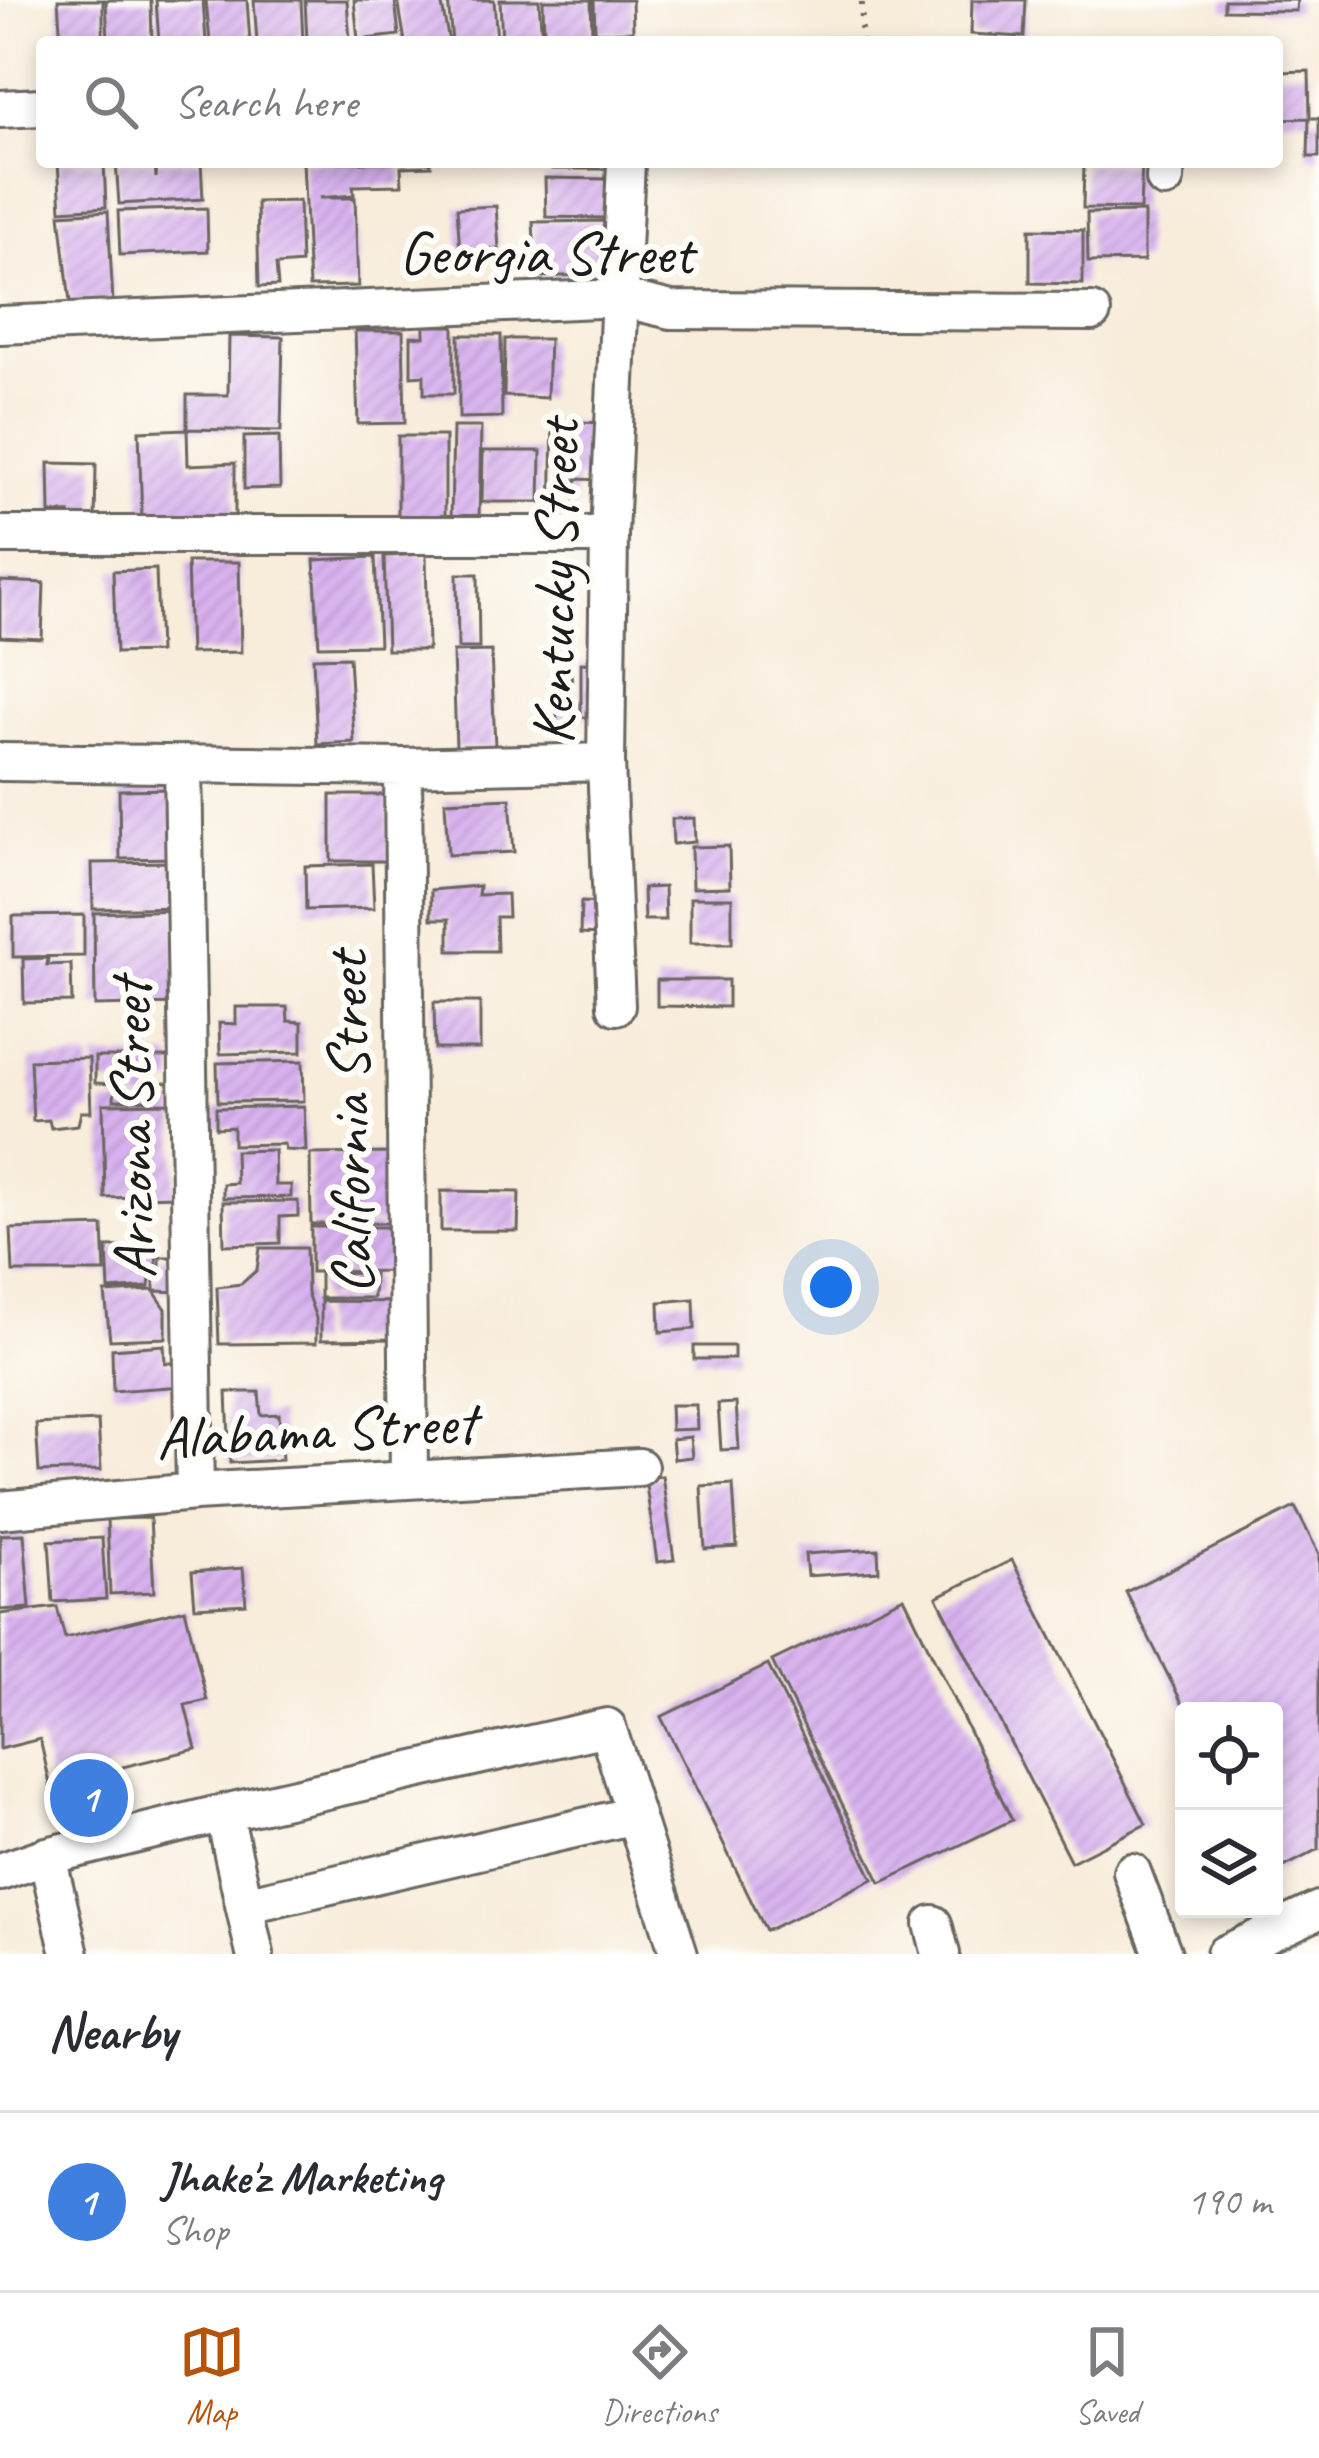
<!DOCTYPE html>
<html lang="en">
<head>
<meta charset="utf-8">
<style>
	:root { --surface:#fff; --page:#f2f2f3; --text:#2b2b33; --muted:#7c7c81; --line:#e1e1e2; --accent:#b45309 }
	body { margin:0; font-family:Caveat,sans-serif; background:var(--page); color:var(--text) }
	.controls { position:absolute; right:36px; bottom:36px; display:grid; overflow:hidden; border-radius:12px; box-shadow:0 6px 18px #0003 }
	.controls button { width:108px; height:108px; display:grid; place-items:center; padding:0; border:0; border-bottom:3px solid var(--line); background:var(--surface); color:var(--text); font:60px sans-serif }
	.you { position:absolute; left:831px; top:1287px; width:42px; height:42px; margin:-30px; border:9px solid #fff; border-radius:50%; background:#1a73e8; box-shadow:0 0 0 18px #1a73e833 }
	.badge { display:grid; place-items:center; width:78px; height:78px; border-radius:50%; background:var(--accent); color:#fff; font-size:39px; font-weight:700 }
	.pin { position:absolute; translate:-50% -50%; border:6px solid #fff; box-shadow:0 3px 12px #0006 }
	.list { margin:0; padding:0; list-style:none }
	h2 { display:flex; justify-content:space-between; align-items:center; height:156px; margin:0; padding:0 48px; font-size:51px }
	h2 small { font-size:39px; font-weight:400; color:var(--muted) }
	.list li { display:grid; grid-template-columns:78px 1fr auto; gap:36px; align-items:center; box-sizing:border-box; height:180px; padding:0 48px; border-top:3px solid var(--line) }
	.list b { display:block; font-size:45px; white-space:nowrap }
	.list p { margin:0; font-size:39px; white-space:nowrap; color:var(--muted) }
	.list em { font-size:39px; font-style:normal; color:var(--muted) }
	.icon { flex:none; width:66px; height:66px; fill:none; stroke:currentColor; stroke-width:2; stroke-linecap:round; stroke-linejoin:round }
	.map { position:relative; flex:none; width:1319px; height:1954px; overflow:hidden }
	.search { position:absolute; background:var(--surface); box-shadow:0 6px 18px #0003; left:36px; right:36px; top:36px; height:132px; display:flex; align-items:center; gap:30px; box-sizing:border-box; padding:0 42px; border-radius:12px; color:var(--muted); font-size:45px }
	.sheet { height:336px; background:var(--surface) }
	nav { display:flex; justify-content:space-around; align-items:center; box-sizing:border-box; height:168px; border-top:3px solid var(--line); background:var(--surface); font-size:33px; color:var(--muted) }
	nav a { display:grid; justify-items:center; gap:6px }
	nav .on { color:var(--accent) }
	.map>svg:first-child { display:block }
	.building { fill:url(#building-hatch) }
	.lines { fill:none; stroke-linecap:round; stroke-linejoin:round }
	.minor-casing { stroke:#69655e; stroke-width:42 }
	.path { stroke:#69655e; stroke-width:6; stroke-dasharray:3 9; stroke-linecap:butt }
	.minor { stroke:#fff; stroke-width:36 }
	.labels { text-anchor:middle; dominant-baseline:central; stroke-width:12; stroke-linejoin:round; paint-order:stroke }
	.street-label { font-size:60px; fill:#1c1c1c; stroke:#fdfcf7 }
</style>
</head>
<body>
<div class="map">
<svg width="1319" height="1954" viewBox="0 0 1319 1954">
	<defs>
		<pattern id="building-hatch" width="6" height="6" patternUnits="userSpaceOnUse" patternTransform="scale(3)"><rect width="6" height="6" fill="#d8b2ef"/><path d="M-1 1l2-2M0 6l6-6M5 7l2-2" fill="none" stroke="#b998cc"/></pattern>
	</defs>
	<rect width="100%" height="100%" fill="#fdfcf7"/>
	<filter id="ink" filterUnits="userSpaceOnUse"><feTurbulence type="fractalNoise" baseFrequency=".00833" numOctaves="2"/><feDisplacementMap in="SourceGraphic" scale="24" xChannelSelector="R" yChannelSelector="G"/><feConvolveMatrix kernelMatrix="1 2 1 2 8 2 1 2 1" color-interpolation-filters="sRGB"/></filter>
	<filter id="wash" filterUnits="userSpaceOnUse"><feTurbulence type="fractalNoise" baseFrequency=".004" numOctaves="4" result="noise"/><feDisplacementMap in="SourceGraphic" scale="48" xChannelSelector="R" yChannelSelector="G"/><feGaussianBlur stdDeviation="2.7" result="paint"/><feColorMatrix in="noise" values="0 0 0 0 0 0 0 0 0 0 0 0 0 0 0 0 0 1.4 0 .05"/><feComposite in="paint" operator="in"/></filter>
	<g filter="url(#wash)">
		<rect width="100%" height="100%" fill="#f8ecda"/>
		<g id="blocks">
			<path class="building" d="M58 0H103V42H61Z
				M106 0H151L152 42H108Z
				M156 0H203L206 42H159Z
				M206 0H247L250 42H210Z
				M254 0H301L303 42H257Z
				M305 0H347L350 42H307Z
				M354 0H395L399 35 358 40Z
				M398 0H441L449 42H405Z
				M448 0H494L497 42H452Z
				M500 0H539L542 39 502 42Z
				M543 0H591L592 35 544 36Z
				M594 0H632L633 31 595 32Z
				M972 0H1026L1024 37 971 34Z
				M1224 0H1297L1296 11 1224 10Z
				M1309 71 1310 118H1319V157H1308L1309 118 1277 119V72Z
				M58 162H104L106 207 61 210Z
				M116 162H155L156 178 157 162H201L203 199 119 204Z
				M303 162H430L431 166 401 167 402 185 353 186 354 195 319 198H355L358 286 309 287Z
				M551 162H609L608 169H552Z
				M1084 164H1142L1140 209 1083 208Z
				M545 178 609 179V218L546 217Z
				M299 201 301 263 276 265 278 286 259 287 257 202Z
				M496 206 499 249 460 252 457 208Z
				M207 208 208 251 120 255 118 211Z
				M108 211 113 303H70L60 214Z
				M1144 212V261L1088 262 1087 213Z
				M611 221V274L536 277 533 222Z
				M1030 229 1083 230V284L1030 283Z
				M424 326H454V394H424V375L411 376V336L424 337Z
				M355 331H403L405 423 358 424Z
				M459 335H501L502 417 459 418Z
				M229 336 283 337 281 431 187 429V395H228Z
				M505 339H549L547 398 504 396Z
				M553 421 606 423 604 480 576 479 574 518H551Z
				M453 427H481L479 520 451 519Z
				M187 429 188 465 235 463V519L142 521 139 431Z
				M279 436 280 488 244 489V437Z
				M398 436H445V521L398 520Z
				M483 451H541L540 502H482Z
				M49 463 96 464 95 527H73L69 513H50Z
				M426 554 428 650H387L384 556Z
				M375 557 379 645 319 646 314 560Z
				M187 562H239L241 652 190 653Z
				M156 569 159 652 116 653 113 571Z
				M457 574H478L479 648H458Z
				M0 581 44 583 42 639 0 637Z
				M491 651 495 747 456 748 453 652Z
				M571 652 572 731H557L556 653Z
				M349 657 354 742 317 744 313 658Z
				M581 663 602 664V718L581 717Z
				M173 789 174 858 120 859 119 790Z
				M331 795H388L389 861H331Z
				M510 798 514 852 448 855 445 801Z
				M694 818 695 842 673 844 672 819Z
				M729 846 730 887 692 888 691 847Z
				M181 862 180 907 93 909 92 863Z
				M372 864 374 908 306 910 305 866Z
				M479 886 478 895 507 894 508 917H496L497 951H449V919H431V890Z
				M664 887 665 920H644L643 888Z
				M690 898H732V943H690Z
				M581 902 604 903 603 935 580 934Z
				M178 910 176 1004 95 1006 94 913Z
				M84 915V956L13 957V916Z
				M48 958 47 965 71 964 72 1002 24 1003 23 959Z
				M657 980H728V1007L657 1006Z
				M434 1002H480V1049H435Z
				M236 1007H287L288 1021 302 1022V1052L220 1054 219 1023 236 1024Z
				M95 1057H173L174 1083 150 1082 151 1100H114L115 1084 95 1083Z
				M89 1058 91 1112H81L78 1125 51 1128 49 1120 33 1121 30 1060Z
				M303 1061 304 1101 218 1102 217 1063Z
				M175 1103 176 1196 105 1198 103 1104Z
				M304 1106 306 1151 285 1150 284 1144 233 1145V1127L216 1128V1108Z
				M274 1150 275 1185H291V1197L223 1198V1184L236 1183 235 1151Z
				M393 1153 392 1223 311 1224 310 1154Z
				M441 1191 519 1192 518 1231H441Z
				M298 1201V1216L280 1217V1243L224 1245 223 1202Z
				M103 1226 105 1272H13L11 1229Z
				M311 1227H399L400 1271 311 1272Z
				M157 1246 156 1271 150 1276 149 1287 109 1290 107 1247Z
				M260 1248H306L307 1293 316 1318V1343L219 1344 217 1287 241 1284 257 1270Z
				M160 1257H181L182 1292 154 1291V1279L160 1276Z
				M374 1273 373 1298H320V1274Z
				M153 1290 166 1309V1338L110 1340 105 1293Z
				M694 1299 695 1329 660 1332 659 1302Z
				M321 1301 399 1302V1339L321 1340Z
				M164 1345 165 1363H183L184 1386 113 1391 112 1349Z
				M694 1346H734V1359H694Z
				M227 1392H259L261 1415 279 1414 282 1460 230 1463Z
				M736 1403 739 1449 721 1450 718 1404Z
				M670 1405H696L697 1429 671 1430Z
				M98 1421 101 1470 39 1472 36 1424Z
				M690 1437 692 1457 674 1459 672 1439Z
				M662 1476 674 1560 657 1562 645 1478Z
				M733 1484 737 1547 705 1549 701 1486Z
				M1295 1507 1319 1554V1849L1274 1872V1711H1186L1126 1592Z
				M150 1518 154 1592 110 1594 107 1519Z
				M24 1534 30 1608 0 1610V1535Z
				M102 1538 106 1599 53 1602 49 1541Z
				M878 1549 879 1571 807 1576 805 1554Z
				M1012 1560 1146 1824 1071 1862 937 1597Z
				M243 1568 246 1604 195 1607 192 1572Z
				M904 1597 1012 1820 881 1883 772 1661Z
				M57 1607 65 1638 185 1609 207 1700 185 1705 196 1749 98 1773 101 1786 53 1797 40 1739 0 1749V1614Z
				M768 1665 873 1879 766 1931 661 1717Z"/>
		</g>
	</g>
	<g filter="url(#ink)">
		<use href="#blocks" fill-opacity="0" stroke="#69655e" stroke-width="3"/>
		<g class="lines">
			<defs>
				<path id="minor" d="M0 109 42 107
					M1165 179 1166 162
					M0 325 621 298 671 310 1092 312
					M0 535H609
					M0 762 403 767 606 762
					M183 764 195 1492
					M403 767 409 1478
					M616 1006 606 762 609 535 626 162
					M0 1510 195 1492 639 1467
					M224 1813 255 1954
					M47 1856 70 1954
					M0 1872 47 1856 224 1813 607 1727 679 1954
					M1132 1872 1163 1954
					M244 1905 635 1815
					M933 1924 941 1954
					M1225 1954 1319 1910"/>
			</defs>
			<use href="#minor" class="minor-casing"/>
			<path class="path" d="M861 42 862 0"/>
			<use href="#minor" class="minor"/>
		</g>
	</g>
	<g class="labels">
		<g class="street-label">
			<text x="546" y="253">Georgia Street</text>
			<text transform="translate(555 582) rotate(-89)">Kentucky Street</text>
			<text transform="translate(349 1123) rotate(-91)">California Street</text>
			<text transform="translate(132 1129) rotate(-91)">Arizona Street</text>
			<text transform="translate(316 1430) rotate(-3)">Alabama Street</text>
		</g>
	</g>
</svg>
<div class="controls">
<button><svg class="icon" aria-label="locate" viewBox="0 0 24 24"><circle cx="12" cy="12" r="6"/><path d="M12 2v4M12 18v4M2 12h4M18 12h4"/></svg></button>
<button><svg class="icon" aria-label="layers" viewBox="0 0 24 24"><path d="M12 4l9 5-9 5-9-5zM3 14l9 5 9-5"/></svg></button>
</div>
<div class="you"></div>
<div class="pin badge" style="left:89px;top:1798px;background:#3f7fe0">1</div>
<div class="search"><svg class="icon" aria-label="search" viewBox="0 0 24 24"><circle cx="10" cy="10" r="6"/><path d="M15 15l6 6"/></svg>Search here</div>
</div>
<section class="sheet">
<h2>Nearby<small></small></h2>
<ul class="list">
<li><span class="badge" style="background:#3f7fe0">1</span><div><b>Jhake'z Marketing</b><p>Shop</p></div><em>190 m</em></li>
</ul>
</section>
<nav>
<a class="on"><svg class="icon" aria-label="map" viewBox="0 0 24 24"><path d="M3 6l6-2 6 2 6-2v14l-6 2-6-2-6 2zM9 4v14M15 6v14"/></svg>Map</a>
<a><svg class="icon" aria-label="directions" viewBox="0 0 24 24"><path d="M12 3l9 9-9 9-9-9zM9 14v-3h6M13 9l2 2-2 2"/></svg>Directions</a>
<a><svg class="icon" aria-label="saved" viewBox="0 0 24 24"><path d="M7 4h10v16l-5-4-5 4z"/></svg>Saved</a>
</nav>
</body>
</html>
